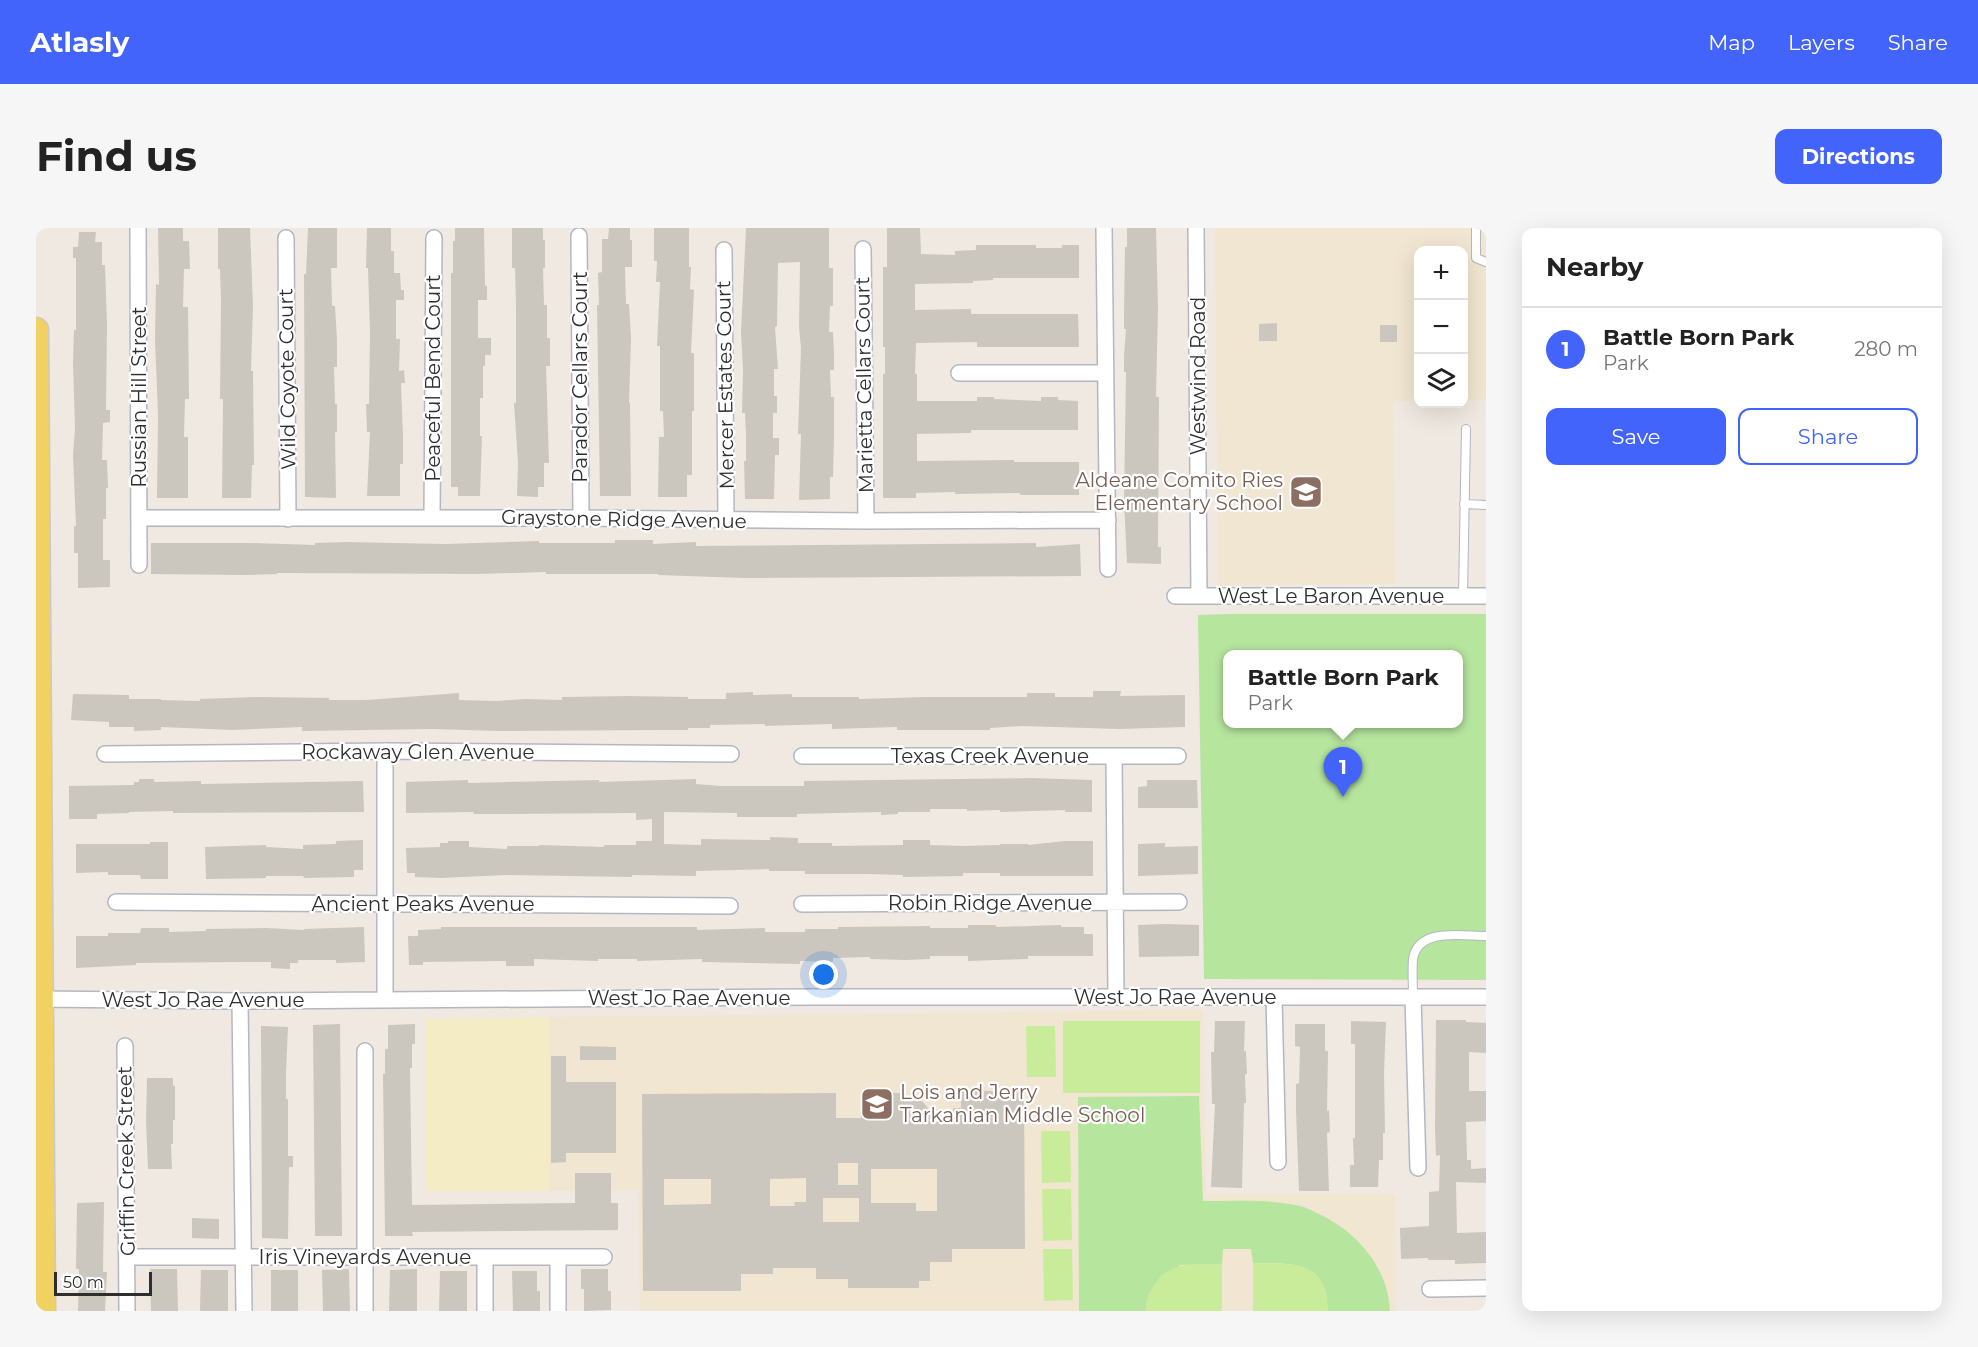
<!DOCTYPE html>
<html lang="en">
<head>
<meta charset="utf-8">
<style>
	:root { --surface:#fff; --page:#f6f6f6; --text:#222; --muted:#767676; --line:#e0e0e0; --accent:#4264fb }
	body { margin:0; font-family:Montserrat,sans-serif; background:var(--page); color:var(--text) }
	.controls { position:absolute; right:18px; top:18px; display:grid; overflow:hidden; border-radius:12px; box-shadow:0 6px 24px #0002 }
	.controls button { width:54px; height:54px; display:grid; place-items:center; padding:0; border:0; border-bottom:2px solid var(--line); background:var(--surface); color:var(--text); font:30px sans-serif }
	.scale { position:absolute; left:18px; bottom:15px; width:98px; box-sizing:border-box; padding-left:6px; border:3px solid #2e2e2e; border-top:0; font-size:16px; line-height:21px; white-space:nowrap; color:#2e2e2e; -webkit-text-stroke:4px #fff; paint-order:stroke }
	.you { position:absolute; left:788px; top:747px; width:21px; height:21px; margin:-15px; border:4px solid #fff; border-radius:50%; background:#1a73e8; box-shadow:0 0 0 9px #1a73e833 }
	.badge { display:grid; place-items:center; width:39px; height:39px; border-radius:50%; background:var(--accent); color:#fff; font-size:20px; font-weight:700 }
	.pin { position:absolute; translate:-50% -50px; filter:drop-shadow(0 2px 3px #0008) }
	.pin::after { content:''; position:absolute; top:32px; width:21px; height:18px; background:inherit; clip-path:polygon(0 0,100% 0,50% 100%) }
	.popup { position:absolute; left:1187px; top:422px; width:240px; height:78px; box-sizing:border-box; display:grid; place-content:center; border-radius:12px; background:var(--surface); filter:drop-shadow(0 2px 4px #0005); font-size:20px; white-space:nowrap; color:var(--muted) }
	.popup b { font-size:22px; color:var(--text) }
	.popup::after { content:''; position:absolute; left:50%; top:100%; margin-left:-12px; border:12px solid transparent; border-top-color:var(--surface) }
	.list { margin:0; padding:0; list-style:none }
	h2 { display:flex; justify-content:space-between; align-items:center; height:78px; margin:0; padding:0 24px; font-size:26px }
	h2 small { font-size:20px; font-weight:400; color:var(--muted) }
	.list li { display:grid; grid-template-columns:39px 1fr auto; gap:18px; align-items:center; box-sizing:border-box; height:84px; padding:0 24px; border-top:2px solid var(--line) }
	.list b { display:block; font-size:22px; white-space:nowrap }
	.list p { margin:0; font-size:20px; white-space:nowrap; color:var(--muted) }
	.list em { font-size:20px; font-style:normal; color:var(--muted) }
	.actions { display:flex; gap:12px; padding:18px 24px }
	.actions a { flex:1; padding:14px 0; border:2px solid var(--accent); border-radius:12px; text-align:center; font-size:21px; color:var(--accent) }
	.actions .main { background:var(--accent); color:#fff }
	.icon { flex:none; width:33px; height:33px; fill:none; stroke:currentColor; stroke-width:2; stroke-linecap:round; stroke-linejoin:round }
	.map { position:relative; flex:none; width:1450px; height:1083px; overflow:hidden; border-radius:12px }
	header { display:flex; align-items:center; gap:36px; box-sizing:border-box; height:84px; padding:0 30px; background:var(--accent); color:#fff }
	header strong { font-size:28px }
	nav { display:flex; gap:33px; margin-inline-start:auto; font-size:21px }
	.intro { display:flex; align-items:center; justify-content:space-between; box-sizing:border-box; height:144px; padding:0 36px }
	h1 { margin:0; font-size:42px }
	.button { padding:15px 27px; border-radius:12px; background:var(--accent); color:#fff; font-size:21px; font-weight:700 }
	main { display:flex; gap:36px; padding:0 36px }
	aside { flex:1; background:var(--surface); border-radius:12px; box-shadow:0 6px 24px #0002 }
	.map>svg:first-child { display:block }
	.education { fill:#f0e6d1 }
	.green { fill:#b6e59e; fill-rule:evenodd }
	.sand { fill:#f3ecc5 }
	.pitch { fill:#c9ec9a }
	.building { fill:#cbc7bf; fill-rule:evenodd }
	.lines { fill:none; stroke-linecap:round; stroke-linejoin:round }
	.service-casing { stroke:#b4b7c1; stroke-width:10 }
	.minor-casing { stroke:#b4b7c1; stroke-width:18 }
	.primary-casing { stroke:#c9c9c9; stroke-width:27 }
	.service { stroke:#fff; stroke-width:8 }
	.minor { stroke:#fff; stroke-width:15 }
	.primary { stroke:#f2d163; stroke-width:24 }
	.labels { text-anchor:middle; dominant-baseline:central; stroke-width:4.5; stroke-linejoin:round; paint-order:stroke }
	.street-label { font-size:20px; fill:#2e2e2e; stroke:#fff }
	.education-label { font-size:20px; fill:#785e54; stroke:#fff; text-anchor:end }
</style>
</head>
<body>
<header>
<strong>Atlasly</strong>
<nav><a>Map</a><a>Layers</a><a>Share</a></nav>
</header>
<div class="intro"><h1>Find us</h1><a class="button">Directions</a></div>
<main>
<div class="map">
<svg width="1450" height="1083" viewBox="0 0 1450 1083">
	<rect width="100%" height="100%" fill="#efe9e1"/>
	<path class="education" d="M1179 0H1450V172H1428V22H1382V173H1357L1359 356 1182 357Z
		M1167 782 1170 966H1359L1360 1083H604L602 962 513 963V789Z"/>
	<path class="green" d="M1192 386H1450V752L1168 751 1162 387ZM1192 426H1422V496H1192Z
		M1163 868 1167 973C1197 973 1229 971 1259 977 1268 978 1277 983 1285 987 1322 1005 1352 1040 1354 1083H1292C1291 1074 1291 1063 1286 1055 1274 1031 1239 1036 1217 1035L1215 1021H1187L1186 1036 1144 1037 1110 1076V1083H1043L1042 869Z"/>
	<path class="sand" d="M513 789V963H390L389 791Z"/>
	<path class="pitch" d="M1027 793H1164V865H1027Z
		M990 798H1019L1020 849H991Z
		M1005 903H1034L1035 954 1006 955Z
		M1006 961H1035L1036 1012 1007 1013Z
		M1007 1021H1036L1037 1072 1008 1073Z
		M1217 1035C1239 1036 1274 1031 1286 1055 1291 1063 1291 1074 1292 1083H1217Z
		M1186 1036V1083H1110C1110 1070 1113 1063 1121 1053 1138 1032 1161 1037 1186 1036Z"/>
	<path class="building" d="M122 0H147V13H153L154 41H148L147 79H152L153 171H149L148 209H152V270H121L122 187 119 111 120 56 123 57Z
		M182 0H214L217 78 215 143H217L218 237H216L215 270H186L187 171H184L185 73 184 41H182Z
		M272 0H301V40H295L296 78H299L301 111V139H298L299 176H301V204H299L300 270 269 269 268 46H270Z
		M331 0H355V23H358V45H364L365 62H368V72H360V111H364L363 143 368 142 369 155H365L367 209V236H364V268H331L334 204H331L330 176H333L334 105 332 40H330Z
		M419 0H448L449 58H451V72H442V110H455V127H449V138H447V170H444V208H446L444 268H422V259H415V45H417V13H419Z
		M476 0H507V12H509V40H507L508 77H511V110H514V138H510L513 235H508V259H502V269L481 268 482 235 478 175H480V78L479 40H476Z
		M573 0H594V12H596V39H589L590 76H593L595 110 593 175H594L595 268H564L561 77H563L562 45 566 44V11H572Z
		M618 0H653V39H655L654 61 658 62 655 125H658V183H656V247H651V269H622L623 209H628L627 183H624V118H621L624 54H620L621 33H618Z
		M710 0H793V40H797V78H794L793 104H797L798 126V142H794L795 169H798V211L797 249H794V271L763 272 765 206H762L765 120 763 99 764 34 742 35 741 98 739 99 742 141H738V168H741V185H737V210H743V227H739L738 271H709L708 233H710V207L709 185H706L707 142 705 104Z
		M851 0H884L885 26 919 27V23L940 22V17H1000V20H1026V17H1043V50H957V52L937 53V55L879 56V82L935 81V86H1042L1043 119H941V114L880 115 879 146H881V173H941V169H958V171L1005 173V169H1022V172L1042 173V202H935V205L881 206V233L978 232V234H1043V267H984V265L919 266V264L880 265V270H847V146H849V119H847V39H851Z
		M1091 0H1120L1122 79 1120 169H1123L1122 319H1125V336L1091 335 1088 272 1090 144H1088V127L1090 101H1088V84L1089 19H1091Z
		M43 4H60L59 14H66V37H69L71 97 70 182H74V194L67 195 66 232H71L72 260H70V291H67V332H74V359L42 360V325H38V298H40L37 227 39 200 37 135 38 102H40V30H37V19H42Z
		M1241 95V113H1223V96Z
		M1344 97H1361V114H1344Z
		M579 312H617V316L660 314V318L1000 315V319L1044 316 1045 348 707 350 622 347V346H510V344L443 346 241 345V346L209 347 115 346V315H214L279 317V315L311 314 409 316 503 313V315H579Z
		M1057 463H1085L1084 468 1149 467V499L1083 501 986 498 954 500V502H861V499L796 501V496L729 498V496L674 497V500H652V502H620L462 503 397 501 266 503V499L197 502 125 499V502L98 503V499H73V494L35 492 37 466 93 467V471H125V472L164 473V471L223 469 293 470V472H331L423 465V472L461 473 489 471 526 472V469L592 468 652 469V471H690V465L717 464V467L756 466V469H823V471L888 469H991V465H1019V469H1057Z
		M996 550 1056 552V584H1029V582L964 584V582L931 583V581H894V584H862V586L845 587V584L761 586V589H701V585L628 584V616L665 617V611L734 612V609L762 610V615H796V618L867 617V612H894V617L926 618 964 617V616H992V617L1029 613H1057V648H964V645H927V648L867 649V647L834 646H769V643H733V641L660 643V648L596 647V649L470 647 405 650 379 649V645H371L370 620 404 619V615H412V613H433V619L471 621V618H503V617L568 619V617H600V613H616V591L600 592V585L470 586H438L437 584 370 585V554L432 552V555L563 552V554L660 551V556L684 558H768V553Z
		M103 551H118V554L165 553V556L327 553 328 584 137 585V583L93 584V585L61 586V591H33V558L98 557V554H103Z
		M1111 552H1161L1162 580H1102V559L1111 558Z
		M327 612V642H318V649L268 650 267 648H230V650L170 651 169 619 230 617V619L267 621V617L300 616V613Z
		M114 614H132V651H105L104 647H72V644L40 645V616H114Z
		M1129 615V619L1162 618V646L1102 648V616Z
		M1130 696 1163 697V728L1103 729 1102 697Z
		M932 697H960V699L1025 697V699H1048V706H1057V728H992V731L932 733V728H894V731L870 732 834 731V729L797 730V734L764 733V736L666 734V731L601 733V731H562V733L498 731V738H470V733L387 734V737H373L372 708H382V702L405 701V699H661V702L729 700V704H769V701H802V699L894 698V700H932Z
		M328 699 329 734 300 735V732H262V735H254V741L235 740V734H203L100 735V737L40 740V708H72V705H104L105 700H133V704L170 703V701L230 700 268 702V701Z
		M1400 792H1430V794L1450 795V825L1433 824V863H1450V893L1430 894 1431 932H1435V941L1450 940V955L1420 954 1421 1005 1450 1004V1035L1419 1036V1032H1392V1030L1365 1031 1364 1000 1393 998V964L1403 963 1404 927 1400 928 1399 900Z
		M1179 793H1209L1208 823H1210L1211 846H1209L1210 875H1208L1206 960 1175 959 1179 876H1176L1175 824H1178Z
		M1315 793 1350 794 1348 845 1349 905H1347V932H1343L1342 959H1314V937H1318L1317 910H1319V816H1315Z
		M304 796 306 1008H279L277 797Z
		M379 796V816H376V840H374L376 977 539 975V945H575V975H582V1002L376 1004 377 1008H349L347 846H349V821H352V797Z
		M1259 796H1289V823H1292L1291 883 1293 882 1294 904 1291 905 1293 963H1263L1260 883V856L1263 855 1264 819 1259 818Z
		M225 798 252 799 250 844V871H252V928H257V939H253L252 1011 226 1010Z
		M544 818 580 819V832H544Z
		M515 828H530V854H580V925H530V934L515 935Z
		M111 850H137V858H139V892H137V916H135L136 941H112L110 893Z
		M925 863H988L989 1021H916V1034H894V1053H883V1060H812V1051H780V1040H737V1046H705V1063H607L606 866 800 865V890H825V865H869V873H886L896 885V894H917V880H925ZM802 935H822V957H802ZM835 941H901V983H880V975H835ZM770 950V974H758L759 978H734V951ZM628 951H675V976L628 977ZM787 970H823V994H787Z
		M68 974 67 1044H71L69 1083H42L43 1041H40L41 975Z
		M156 990 183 991V1011L156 1010Z
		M114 1041H141L142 1083H115Z
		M313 1041 314 1083H287L286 1042Z
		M381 1041V1083H353L354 1042Z
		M545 1041H572V1063H575V1082L548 1083V1061H545Z
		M165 1042H192V1083H164Z
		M235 1042H262V1083H235Z
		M404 1043H431V1083H403Z
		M476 1043H501V1063H504V1083H477Z"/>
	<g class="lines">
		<defs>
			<path id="service" d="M1440 0V30L1450 34
				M1428 276 1450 277
				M1427 368 1430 201
				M1377 769C1377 756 1376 743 1377 731 1382 699 1427 708 1450 708"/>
			<path id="minor" d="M102 0 103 337
				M1068 0 1072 341
				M1160 0 1163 368
				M543 8 545 290
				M250 10 252 291
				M827 21 830 293
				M688 22 690 292
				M923 145H1070
				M103 290H545L830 293 1072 292
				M396 290 398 10
				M1139 368H1450
				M349 523V772
				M69 526 349 523 695 526
				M766 528H1142
				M1078 528 1080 769
				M80 674 694 678
				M766 676 1143 674
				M1238 769 1242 934
				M1377 769 1382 940
				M0 771 204 773 777 769H1450
				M204 773 208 1083
				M89 818 91 1083
				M329 823V1083
				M91 1029H568
				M449 1029V1083
				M1394 1061 1450 1060
				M522 1083V1029"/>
			<path id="primary" d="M0 102 7 1083"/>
		</defs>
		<use href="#service" class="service-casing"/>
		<use href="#minor" class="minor-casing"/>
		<use href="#primary" class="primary-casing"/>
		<use href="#service" class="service"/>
		<use href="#minor" class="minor"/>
		<use href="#primary" class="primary"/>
	</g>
	<defs>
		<symbol id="school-square" viewBox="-11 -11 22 22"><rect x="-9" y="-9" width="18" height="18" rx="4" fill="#8d6e63" stroke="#fff"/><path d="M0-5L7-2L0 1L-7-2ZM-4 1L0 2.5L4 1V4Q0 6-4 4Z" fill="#fff"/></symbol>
	</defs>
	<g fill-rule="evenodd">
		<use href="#school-square" x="1251" y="245" width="38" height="38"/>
		<use href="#school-square" x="822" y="857" width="38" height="38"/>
	</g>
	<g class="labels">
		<g class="street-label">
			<text transform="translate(1162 148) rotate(-90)">Westwind Road</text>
			<text transform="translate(544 149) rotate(-90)">Parador Cellars Court</text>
			<text transform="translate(397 150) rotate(-90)">Peaceful Bend Court</text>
			<text transform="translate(251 151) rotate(-91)">Wild Coyote Court</text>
			<text transform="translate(689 157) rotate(-91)">Mercer Estates Court</text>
			<text transform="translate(828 157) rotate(-91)">Marietta Cellars Court</text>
			<text transform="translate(103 169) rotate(-90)">Russian Hill Street</text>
			<text transform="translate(588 291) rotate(1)">Graystone Ridge Avenue</text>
			<text x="1295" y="368">West Le Baron Avenue</text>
			<text x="382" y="524">Rockaway Glen Avenue</text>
			<text x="954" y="528">Texas Creek Avenue</text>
			<text x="954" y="675">Robin Ridge Avenue</text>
			<text x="387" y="676">Ancient Peaks Avenue</text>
			<text x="1139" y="769">West Jo Rae Avenue</text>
			<text x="653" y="770">West Jo Rae Avenue</text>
			<text x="167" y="772">West Jo Rae Avenue</text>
			<text transform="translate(90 933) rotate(-91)">Griffin Creek Street</text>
			<text x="329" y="1029">Iris Vineyards Avenue</text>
		</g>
		<g class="education-label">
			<text x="1247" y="252">Aldeane Comito Ries<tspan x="1247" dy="23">Elementary School</tspan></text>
			<text x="864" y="864" text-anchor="start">Lois and Jerry<tspan x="864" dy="23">Tarkanian Middle School</tspan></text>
		</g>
	</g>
</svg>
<div class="controls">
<button>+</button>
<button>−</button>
<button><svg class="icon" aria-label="layers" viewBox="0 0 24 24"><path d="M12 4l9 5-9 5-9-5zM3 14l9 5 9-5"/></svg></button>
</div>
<div class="scale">50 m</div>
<div class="you"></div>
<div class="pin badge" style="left:1307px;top:569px">1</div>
<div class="popup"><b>Battle Born Park</b>Park</div>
</div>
<aside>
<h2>Nearby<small></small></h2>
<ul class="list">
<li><span class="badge">1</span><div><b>Battle Born Park</b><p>Park</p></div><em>280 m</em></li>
</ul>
<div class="actions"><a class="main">Save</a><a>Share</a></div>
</aside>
</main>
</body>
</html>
